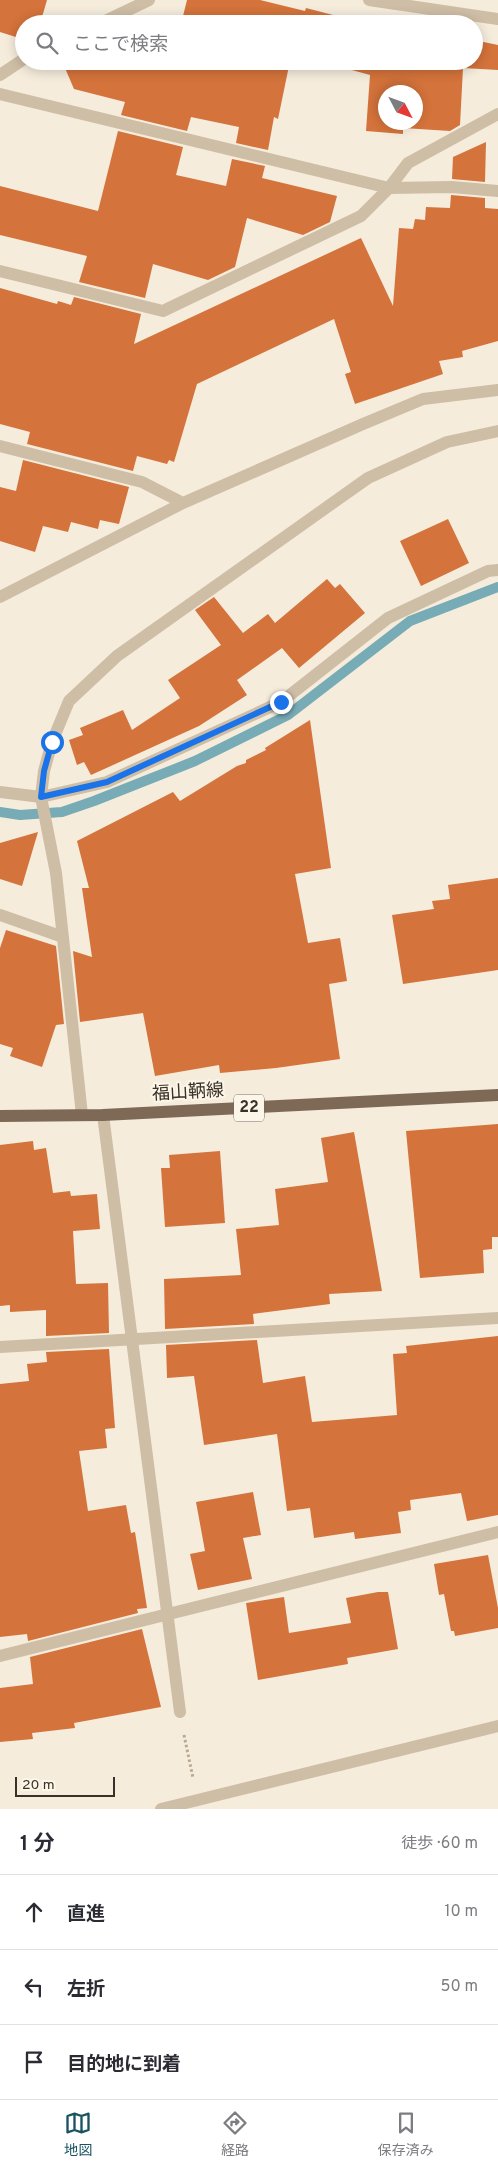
<!DOCTYPE html>
<html lang="ja">
<head>
<meta charset="utf-8">
<style>
	:root { --surface:#fff; --page:#f2f2f3; --text:#2b2b33; --muted:#7c7c81; --line:#e1e1e2; --accent:#185361 }
	body { margin:0; font-family:Overpass,"Noto Sans JP",sans-serif; background:var(--page); color:var(--text) }
	.compass { position:absolute; left:378px; top:85px; width:45px; height:45px; border-radius:50%; background:var(--surface); box-shadow:0 2px 12px #0003; rotate:131deg }
	.scale { position:absolute; left:15px; bottom:12px; width:100px; box-sizing:border-box; padding-left:5px; border:2px solid #3a3028; border-top:0; font-size:14px; line-height:18px; white-space:nowrap; color:#3a3028; -webkit-text-stroke:4px #fcf6e9; paint-order:stroke }
	.stop { position:absolute; width:15px; height:15px; margin:-11px; border:4px solid #1a73e8; border-radius:50%; background:#fff }
	.stop.end { background:#1a73e8; border-color:#fff; box-shadow:0 1px 5px #0008 }
	.list { margin:0; padding:0; list-style:none }
	h2 { display:flex; justify-content:space-between; align-items:center; height:65px; margin:0; padding:0 20px; font-size:21px }
	h2 small { font-size:16px; font-weight:400; color:var(--muted) }
	.list li { display:grid; grid-template-columns:32px 1fr auto; gap:15px; align-items:center; box-sizing:border-box; height:75px; padding:0 20px; border-top:1px solid var(--line) }
	.list b { display:block; font-size:19px; white-space:nowrap }
	.list em { font-size:16px; font-style:normal; color:var(--muted) }
	.icon { flex:none; width:28px; height:28px; fill:none; stroke:currentColor; stroke-width:2; stroke-linecap:round; stroke-linejoin:round }
	.map { position:relative; flex:none; width:498px; height:1809px; overflow:hidden }
	.search { position:absolute; background:var(--surface); box-shadow:0 2px 12px #0003; left:15px; right:15px; top:15px; height:55px; display:flex; align-items:center; gap:12px; box-sizing:border-box; padding:0 18px; border-radius:28px; color:var(--muted); font-size:19px }
	.sheet { height:290px; background:var(--surface) }
	nav { display:flex; justify-content:space-around; align-items:center; box-sizing:border-box; height:70px; border-top:1px solid var(--line); background:var(--surface); font-size:14px; color:var(--muted) }
	nav a { display:grid; justify-items:center; gap:2px }
	nav .on { color:var(--accent) }
	.map>svg:first-child { display:block }
	.lines { fill:none; stroke-linecap:round; stroke-linejoin:round }
	.stream { stroke:#77abb6; stroke-width:10 }
	.building { fill:#d4733b; fill-rule:evenodd }
	.path { stroke:#bba890; stroke-width:3; stroke-dasharray:2.5 2.5; stroke-linecap:butt }
	.minor { stroke:#cfbea6; stroke-width:12 }
	.tertiary { stroke:#cfbea6; stroke-width:12 }
	.primary { stroke:#7e6957; stroke-width:12 }
	.route { stroke:#1a73e8; stroke-width:6 }
	.labels { text-anchor:middle; dominant-baseline:central; stroke-width:4; stroke-linejoin:round; paint-order:stroke }
	.shield { fill:#fcf6e9; stroke:#746b62; stroke-width:1 }
	.shield-label { font-size:16px; font-weight:bold; fill:#3a3028 }
	.street-label { font-size:18px; fill:#3a3028; stroke:#fcf6e9 }
</style>
</head>
<body>
<div class="map">
<svg width="498" height="1809" viewBox="0 0 498 1809">
	<rect width="100%" height="100%" fill="#f5ecdc"/>
	<g class="lines">
		<path class="stream" d="M0 812 20 815 62 812 94 801 195 761 288 715 410 621 498 587"/>
	</g>
	<path class="building" d="M0 0H47L40 24H24V36L19 38 0 32Z
		M187 0H260L305 11 306 8 368 24H181Z
		M474 40 498 45V70L463 68 460 125 450 131 403 128V134L366 131 370 75 319 61H474ZM386 92H416V122H386Z
		M62 61H290L278 119 274 117 268 150 236 143 239 127 191 117 187 131 121 115 125 102 74 89Z
		M118 131 183 147 176 175 226 186 232 159 265 166 262 178 337 196 330 222 303 235 247 218 235 267 208 280 153 264 145 298 79 282 87 256 0 235V186L98 211Z
		M486 142 485 182 452 179 453 157Z
		M451 195 485 198V208L498 209V341L462 351 463 357 439 361 443 374 355 404 345 374 351 372 334 319 197 384 174 462 169 460 167 464 137 456 133 471 27 444 30 432 0 424V288L57 304 58 301 71 305 74 297 141 314 134 344 361 238 393 306 399 228 413 229 415 219 425 220 426 207 450 208Z
		M23 460 129 487 119 524 100 520 98 529 71 522 68 532 43 526 35 552 0 541V487L16 491Z
		M448 519 469 563 421 586 400 541Z
		M327 579 335 588 340 584 365 613 299 668 282 648 237 680 247 695 199 726 91 775 84 762 77 765 69 740 83 735 80 728 123 710 132 730 180 698 168 680 221 645 195 610 214 597 243 633 268 614 275 623Z
		M310 720 331 868 295 874 308 943 340 938 347 981 329 984 340 1059 276 1068 220 1073 219 1065 155 1076 143 1013 80 1022 73 951 92 957 82 888H89L77 841 173 792 180 801 237 766 246 763V760L266 750 265 748Z
		M38 832 22 886 0 879V843Z
		M498 878V970L403 984 392 915 434 909 432 901 450 899 448 885Z
		M6 930 56 946 64 1024 56 1025 42 1067 10 1056 13 1048 0 1044V948Z
		M498 1124V1237H492V1249L483 1250 484 1273 420 1278 406 1131Z
		M354 1132 382 1291 329 1294 330 1304 253 1314 254 1324 165 1329 164 1279 241 1275 236 1229 279 1225 275 1189 328 1182 321 1138Z
		M33 1141 34 1150 46 1148 53 1193 70 1191 71 1196 97 1194 100 1229 73 1231 76 1284 108 1283 109 1333 46 1336V1310L10 1312V1305L0 1306V1145Z
		M220 1151 225 1223 165 1227 161 1168H170L169 1155Z
		M498 1336V1515L467 1521 461 1493 410 1500 411 1510 398 1512 401 1533 355 1539 354 1532 314 1538 310 1508 287 1511 277 1434 204 1445 194 1376 167 1378 166 1345 257 1340 263 1383 305 1376 312 1422 397 1415 393 1354 407 1353 406 1346Z
		M109 1349 115 1428 105 1429 107 1448 79 1451 88 1511 126 1505 131 1533 135 1532 147 1608 137 1609 138 1613 28 1641 27 1634 0 1637V1384L29 1381 27 1364 47 1362 46 1352Z
		M253 1492 261 1535 243 1538 252 1579 198 1590 190 1554 205 1551 196 1502Z
		M488 1555 498 1608V1628L455 1636 454 1631H451L444 1594 439 1595 434 1564Z
		M378 1592H388L398 1649 347 1658 348 1664 258 1680 246 1603 284 1597 289 1633 351 1623 346 1598Z
		M142 1629 161 1707 74 1723 75 1728 32 1733 33 1739 0 1742V1688L33 1684 30 1657Z"/>
	<g class="lines">
		<path class="path" d="M184 1735 193 1778"/>
		<path class="minor" d="M369 0 498 19
			M99 24 149 0
			M0 75 24 59
			M0 94 389 188 452 187 498 191
			M0 271 163 311 361 216 389 188 408 163 498 114
			M0 446 142 482 183 503
			M0 597 183 503 363 424 423 399 498 390
			M0 792 41 797 107 782 281 702 388 618 488 571 498 570
			M0 915 63 937
			M82 1115 56 873 41 797 44 771 52 742 69 701 117 656 368 478 447 442 498 431
			M103 1115 180 1712
			M0 1347 498 1318
			M0 1656 498 1532"/>
		<path class="tertiary" d="M161 1809 498 1726"/>
		<path class="primary" d="M0 1116 103 1115 498 1095"/>
	</g>
	<g class="lines">
		<path class="route" d="M52 742 44 771 41 797 107 782 281 702"/>
	</g>
	<g class="labels">
		<rect class="shield" x="234" y="1094.5" width="30" height="27" rx="4"/>
		<g class="shield-label">
			<text x="249" y="1108">22</text>
		</g>
		<g class="street-label">
			<text transform="translate(188 1093) rotate(-3)">福山鞆線</text>
		</g>
	</g>
</svg>
<svg class="compass" viewBox="-18 -18 36 36"><path d="M0-13l5 13h-10z" fill="#e53935"/><path d="M0 13l5-13h-10z" fill="#7c7c81"/></svg>
<div class="scale">20 m</div>
<div class="stop" style="left:52px;top:742px"></div>
<div class="stop end" style="left:281px;top:702px"></div>
<div class="search"><svg class="icon" aria-label="search" viewBox="0 0 24 24"><circle cx="10" cy="10" r="6"/><path d="M15 15l6 6"/></svg>ここで検索</div>
</div>
<section class="sheet">
<h2>1 分<small>徒歩 · 60 m</small></h2>
<ul class="list">
<li><svg class="icon" aria-label="ahead" viewBox="0 0 24 24"><path d="M12 20V5M6 11l6-6 6 6"/></svg><div><b>直進</b></div><em>10 m</em></li>
<li><svg class="icon" aria-label="left" viewBox="0 0 24 24"><path d="M17 20v-9H6M10 6l-5 5 5 5"/></svg><div><b>左折</b></div><em>50 m</em></li>
<li><svg class="icon" aria-label="arrive" viewBox="0 0 24 24"><path d="M6 21V4h12l-3 4 3 4H6"/></svg><div><b>目的地に到着</b></div></li>
</ul>
</section>
<nav>
<a class="on"><svg class="icon" aria-label="map" viewBox="0 0 24 24"><path d="M3 6l6-2 6 2 6-2v14l-6 2-6-2-6 2zM9 4v14M15 6v14"/></svg>地図</a>
<a><svg class="icon" aria-label="directions" viewBox="0 0 24 24"><path d="M12 3l9 9-9 9-9-9zM9 14v-3h6M13 9l2 2-2 2"/></svg>経路</a>
<a><svg class="icon" aria-label="saved" viewBox="0 0 24 24"><path d="M7 4h10v16l-5-4-5 4z"/></svg>保存済み</a>
</nav>
</body>
</html>
